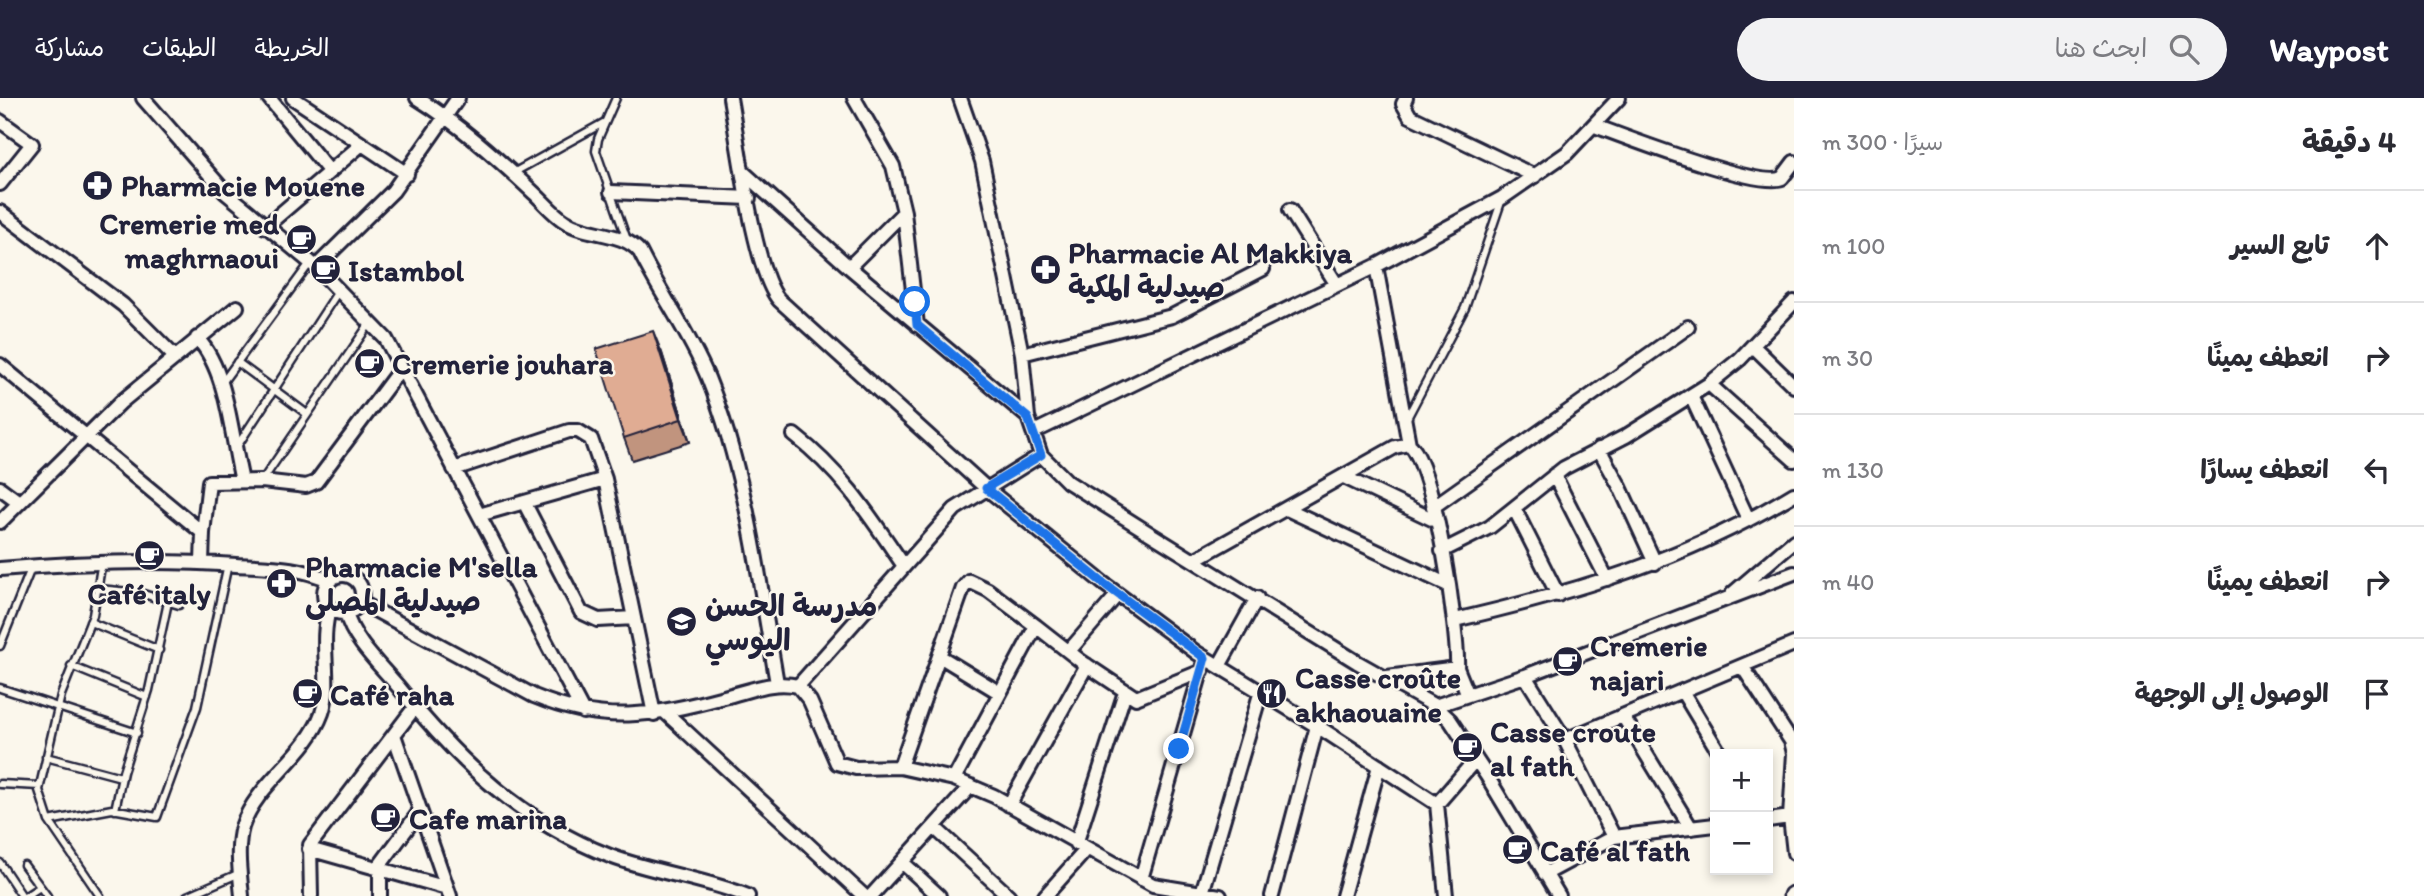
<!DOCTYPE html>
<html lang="ar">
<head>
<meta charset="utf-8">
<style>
	:root { --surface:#fff; --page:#f2f2f3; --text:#2b2b33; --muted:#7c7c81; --line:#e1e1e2; --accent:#22223b }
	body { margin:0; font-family:Itim,"Playpen Sans Arabic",sans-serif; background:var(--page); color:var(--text); direction:rtl }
	.controls { position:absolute; right:21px; bottom:21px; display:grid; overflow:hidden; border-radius:0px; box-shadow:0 4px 10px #0003 }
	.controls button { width:63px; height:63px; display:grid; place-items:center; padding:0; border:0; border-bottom:2px solid var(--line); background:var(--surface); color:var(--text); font:35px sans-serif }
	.stop { position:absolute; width:21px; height:21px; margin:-16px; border:5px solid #1a73e8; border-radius:50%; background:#fff }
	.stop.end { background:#1a73e8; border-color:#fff; box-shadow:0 2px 7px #0008 }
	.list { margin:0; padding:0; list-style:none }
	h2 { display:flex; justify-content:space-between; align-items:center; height:91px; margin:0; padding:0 28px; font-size:30px }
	h2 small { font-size:23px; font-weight:400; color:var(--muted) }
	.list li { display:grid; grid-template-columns:46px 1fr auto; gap:21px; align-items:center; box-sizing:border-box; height:112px; padding:0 28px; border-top:2px solid var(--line) }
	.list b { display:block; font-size:26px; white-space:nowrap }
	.list em { font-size:23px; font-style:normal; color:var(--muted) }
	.icon { flex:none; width:38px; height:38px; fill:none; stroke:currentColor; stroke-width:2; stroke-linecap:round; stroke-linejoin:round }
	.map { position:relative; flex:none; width:1794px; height:798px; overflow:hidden; direction:ltr }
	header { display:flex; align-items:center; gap:42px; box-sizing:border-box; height:98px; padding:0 35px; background:var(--accent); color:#fff }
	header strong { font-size:33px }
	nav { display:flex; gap:38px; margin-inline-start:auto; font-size:24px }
	.search { width:490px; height:63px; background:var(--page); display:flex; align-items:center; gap:18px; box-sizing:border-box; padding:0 24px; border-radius:38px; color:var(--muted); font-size:26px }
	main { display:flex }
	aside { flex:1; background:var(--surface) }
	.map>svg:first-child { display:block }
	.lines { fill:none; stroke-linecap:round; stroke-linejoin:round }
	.lane-casing { stroke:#22223b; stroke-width:11 }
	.street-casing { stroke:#22223b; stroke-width:18 }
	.secondary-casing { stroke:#22223b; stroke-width:23 }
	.lane { stroke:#fbf7ec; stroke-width:6 }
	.street { stroke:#fbf7ec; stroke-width:12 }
	.secondary { stroke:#fbf7ec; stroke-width:18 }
	.wall { fill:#c1947e; stroke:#22223b; stroke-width:2 }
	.shaded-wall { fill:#9d7867; stroke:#22223b; stroke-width:2 }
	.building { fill:#e0ac93; stroke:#22223b; stroke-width:2 }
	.route { stroke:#1a73e8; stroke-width:9 }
	.labels { text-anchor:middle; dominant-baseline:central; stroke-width:5; stroke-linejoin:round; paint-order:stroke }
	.poi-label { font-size:30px; font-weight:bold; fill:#22223b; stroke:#fbf7ec; text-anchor:start }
</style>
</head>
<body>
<header>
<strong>Waypost</strong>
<div class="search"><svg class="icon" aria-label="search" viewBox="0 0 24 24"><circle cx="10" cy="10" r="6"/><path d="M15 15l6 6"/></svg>ابحث هنا</div>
<nav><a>الخريطة</a><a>الطبقات</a><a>مشاركة</a></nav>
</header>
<main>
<aside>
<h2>4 دقيقة<small>سيرًا · 300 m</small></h2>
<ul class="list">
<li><svg class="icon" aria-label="ahead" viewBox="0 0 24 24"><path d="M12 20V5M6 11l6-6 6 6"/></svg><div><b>تابع السير</b></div><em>100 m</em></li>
<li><svg class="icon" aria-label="right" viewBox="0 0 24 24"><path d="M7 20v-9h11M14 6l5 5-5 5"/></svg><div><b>انعطف يمينًا</b></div><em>30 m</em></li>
<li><svg class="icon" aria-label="left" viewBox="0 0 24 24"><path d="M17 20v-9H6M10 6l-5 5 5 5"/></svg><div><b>انعطف يسارًا</b></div><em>130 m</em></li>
<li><svg class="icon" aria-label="right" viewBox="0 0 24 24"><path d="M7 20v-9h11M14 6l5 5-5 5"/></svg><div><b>انعطف يمينًا</b></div><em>40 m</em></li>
<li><svg class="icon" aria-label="arrive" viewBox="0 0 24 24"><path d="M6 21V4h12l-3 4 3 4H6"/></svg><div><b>الوصول إلى الوجهة</b></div></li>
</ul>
</aside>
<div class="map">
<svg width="1794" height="798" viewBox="0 0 1794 798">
	<rect width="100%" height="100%" fill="#fbf7ec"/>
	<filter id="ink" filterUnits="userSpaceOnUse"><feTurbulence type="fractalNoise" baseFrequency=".0143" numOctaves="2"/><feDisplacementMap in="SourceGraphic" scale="14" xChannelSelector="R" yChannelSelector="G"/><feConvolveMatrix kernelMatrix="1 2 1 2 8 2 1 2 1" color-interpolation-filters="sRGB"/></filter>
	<g filter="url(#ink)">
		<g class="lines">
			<defs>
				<path id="lane" d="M616 0 598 41 596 53 627 142
					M513 75 605 24
					M237 264 307 316
					M222 285 310 165
					M1406 322 1465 210 1502 101
					M236 350 339 192
					M262 383 370 225
					M99 491 140 495 179 507
					M90 524 159 552
					M0 548 32 468
					M71 568 147 599
					M0 590 137 635
					M46 659 121 679
					M0 686 40 688
					M115 712 123 674 149 592 168 504
					M49 723 112 711 157 719 197 609 228 466
					M0 765 22 798
					M24 767 47 798
					M26 798 40 789
					M100 798 49 723 39 692 61 597 93 517 102 463
					M187 798 240 775"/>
				<path id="street" d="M143 0 225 94 316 169 386 241 583 614
					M269 0 330 74
					M293 0 407 76
					M417 0C459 26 498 61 534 95 545 105 553 116 566 124 588 138 623 133 640 154 661 197 690 236 708 280 747 377 759 483 777 585
					M730 0C738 43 754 174 779 202L986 390 1103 485 1197 555 1317 628 1437 706 1446 798
					M854 0 893 68 904 114 917 227
					M960 0 982 63 1022 256 1028 319 1041 357 1068 384 1149 435 1357 564 1435 608 1450 622 1487 678 1559 798
					M1406 0 1403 6 1410 18 1535 78
					M0 23 32 46 0 86
					M1595 28C1625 39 1759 91 1782 80L1794 64
					M744 75 849 169 1028 319
					M611 94 749 100
					M1290 112 1337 187
					M0 114 123 207 175 259
					M265 129 362 46
					M1376 168 1409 346
					M316 169 393 93 458 0
					M849 169 904 114
					M197 240C228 273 231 338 242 383
					M1753 248 1794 288
					M1022 256 1172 218 1263 171
					M0 267 203 435 202 464
					M1709 286 1794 362
					M1691 298 1748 421
					M1034 334 1376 168 1502 100 1567 55 1619 0
					M794 337C843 375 870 418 904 468
					M1599 351 1620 389 1655 465
					M454 371 569 333H578L591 341 605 381 654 616
					M1554 377 1607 481
					M1344 379 1436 423
					M0 390 19 404
					M524 404 581 514 598 522 634 520
					M1433 409 1688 229
					M1514 410 1558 497
					M1287 411 1448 487
					M479 417 605 381
					M0 424 121 304 237 209
					M203 435 209 384 262 383 306 388 316 384 401 270
					M1442 453 1490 429 1564 370 1626 338 1709 286 1740 261 1794 204
					M1194 462 1395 349 1409 346C1434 365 1459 535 1457 570L1387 579
					M0 471C79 464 156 461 236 467 268 469 300 468 330 483
					M324 496a19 19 0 1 1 38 0a19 19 0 1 1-38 0Z
					M1732 496 1794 443
					M360 504 534 598C604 627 653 618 724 599 749 593 773 582 798 588L810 603 837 665 856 670 900 669 954 681 994 698 1153 787 1220 798
					M346 515C353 543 382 569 401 592 459 664 522 724 610 758 655 775 703 780 748 798
					M1455 522C1576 494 1687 461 1794 396
					M1036 528 1082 564 1136 600 1202 573
					M1069 553 1118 496
					M941 559 1000 595
					M1219 568 1257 500
					M1742 568 1791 643 1794 655 1790 719
					M1457 570 1468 597
					M1525 578 1565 642 1614 739 1715 727
					M798 588 955 411 1041 357
					M1682 593 1720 656
					M1435 608 1525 578 1794 475
					M665 614 864 798
					M1623 618 1691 730
					M394 637 450 798
					M1565 642 1794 546
					M900 669 963 490 969 483 988 492 1036 528 954 681
					M1437 706 1476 661
					M1009 707 1087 567
					M1768 722 1790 719 1794 755
					M934 729 1009 798
					M1076 746 1125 594
					M309 751 447 790
					M902 764 939 798
					M1545 776 1614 739
					M1141 781 1205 560
					M1202 795 1261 593
					M242 798C240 776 236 750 242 729 257 684 306 659 322 615 333 583 318 544 330 509
					M311 798 310 747 415 609
					M380 798V767L420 713
					M871 798 971 688
					M1045 798 1086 752
					M1272 798 1317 628
					M1343 798 1379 668"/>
				<path id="secondary" d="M1793 798H1794"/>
			</defs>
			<use href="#lane" class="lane-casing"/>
			<use href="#street" class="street-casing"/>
			<use href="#secondary" class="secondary-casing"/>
			<use href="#lane" class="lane"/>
			<use href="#street" class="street"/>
			<use href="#secondary" class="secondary"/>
		</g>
		<path class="wall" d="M662 255 690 344 632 362 624 340Z"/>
		<path class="shaded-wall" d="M653 233 662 255 690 344 681 321Z"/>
		<path class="building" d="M653 233 681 321 624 340 596 251Z"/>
	</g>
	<g class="lines" filter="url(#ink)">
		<path class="route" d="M915 204 917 227 1028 320 1041 357 986 390 1103 485 1205 560 1179 651"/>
	</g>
	<defs>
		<symbol id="pharmacy-disc" viewBox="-11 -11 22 22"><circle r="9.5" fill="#22223b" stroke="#fbf7ec"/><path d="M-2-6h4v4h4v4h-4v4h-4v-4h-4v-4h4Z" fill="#fff"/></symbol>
		<symbol id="cafe-disc" viewBox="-11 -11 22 22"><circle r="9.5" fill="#22223b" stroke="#fbf7ec"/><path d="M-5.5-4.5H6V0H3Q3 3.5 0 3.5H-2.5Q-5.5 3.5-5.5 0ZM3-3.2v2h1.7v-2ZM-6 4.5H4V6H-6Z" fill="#fff"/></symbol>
		<symbol id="school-disc" viewBox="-11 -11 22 22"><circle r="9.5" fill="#22223b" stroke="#fbf7ec"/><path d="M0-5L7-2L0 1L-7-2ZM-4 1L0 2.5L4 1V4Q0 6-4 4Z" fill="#fff"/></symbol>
		<symbol id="restaurant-disc" viewBox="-11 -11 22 22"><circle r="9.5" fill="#22223b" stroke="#fbf7ec"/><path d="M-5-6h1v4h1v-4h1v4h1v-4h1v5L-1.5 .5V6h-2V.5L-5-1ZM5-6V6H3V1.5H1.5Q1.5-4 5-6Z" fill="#fff"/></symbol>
	</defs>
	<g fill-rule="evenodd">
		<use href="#pharmacy-disc" x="80" y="70" width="35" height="35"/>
		<use href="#cafe-disc" x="284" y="124" width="35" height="35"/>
		<use href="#pharmacy-disc" x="1028" y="154" width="35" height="35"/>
		<use href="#cafe-disc" x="308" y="154" width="35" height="35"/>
		<use href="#cafe-disc" x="352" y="248" width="35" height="35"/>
		<use href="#cafe-disc" x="132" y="440" width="35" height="35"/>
		<use href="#pharmacy-disc" x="264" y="468" width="35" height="35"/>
		<use href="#school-disc" x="664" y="506" width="35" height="35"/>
		<use href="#cafe-disc" x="1550" y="546" width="35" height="35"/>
		<use href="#cafe-disc" x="290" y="578" width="35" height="35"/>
		<use href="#restaurant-disc" x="1254" y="578" width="35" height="35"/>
		<use href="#cafe-disc" x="1450" y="632" width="35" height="35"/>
		<use href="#cafe-disc" x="368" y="702" width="35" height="35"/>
		<use href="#cafe-disc" x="1500" y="734" width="35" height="35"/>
	</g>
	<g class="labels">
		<g class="poi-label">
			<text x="121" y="87">Pharmacie Mouene</text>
			<text x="279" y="125" text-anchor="end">Cremerie med<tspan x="279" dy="34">maghrnaoui</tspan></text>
			<text x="1068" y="154">Pharmacie Al Makkiya<tspan x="1068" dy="34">صيدلية المكية</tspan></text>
			<text x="348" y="172">Istambol</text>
			<text x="392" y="265">Cremerie jouhara</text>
			<text x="305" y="468">Pharmacie M'sella<tspan x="305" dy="34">صيدلية المصلى</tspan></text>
			<text x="149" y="495" text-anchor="middle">Café italy</text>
			<text x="705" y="507">مدرسة الحسن<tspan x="705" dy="34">اليوسي</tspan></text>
			<text x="1590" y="547">Cremerie<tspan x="1590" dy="34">najari</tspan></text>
			<text x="1295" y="579">Casse croûte<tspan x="1295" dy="34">akhaouaine</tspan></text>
			<text x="330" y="596">Café raha</text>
			<text x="1490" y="633">Casse croute<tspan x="1490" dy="34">al fath</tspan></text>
			<text x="409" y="720">Cafe marina</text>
			<text x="1540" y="752">Café al fath</text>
		</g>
	</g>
</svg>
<div class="controls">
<button>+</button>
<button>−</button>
</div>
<div class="stop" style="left:915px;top:204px"></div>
<div class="stop end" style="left:1179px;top:651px"></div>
</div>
</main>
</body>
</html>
